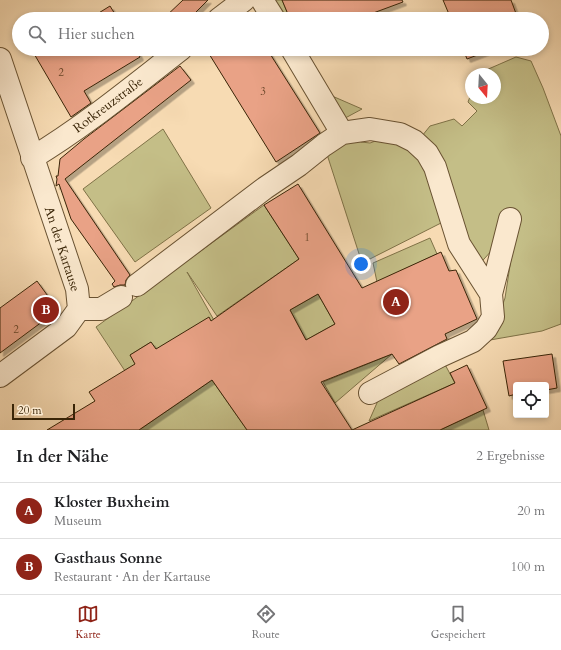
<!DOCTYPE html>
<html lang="de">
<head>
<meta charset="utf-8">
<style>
	:root { --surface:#fff; --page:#f2f2f2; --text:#202124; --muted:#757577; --line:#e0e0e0; --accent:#8f2418 }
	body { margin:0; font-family:Cardo,serif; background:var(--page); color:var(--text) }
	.controls { position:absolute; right:12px; bottom:12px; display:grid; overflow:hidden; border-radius:4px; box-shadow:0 2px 6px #0003 }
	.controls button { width:36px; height:36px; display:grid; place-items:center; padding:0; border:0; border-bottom:1px solid var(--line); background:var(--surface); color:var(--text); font:20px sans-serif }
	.compass { position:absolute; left:465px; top:68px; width:36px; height:36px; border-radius:50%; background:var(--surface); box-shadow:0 2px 6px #0003; rotate:162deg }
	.scale { position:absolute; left:12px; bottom:10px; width:63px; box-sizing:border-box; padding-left:4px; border:2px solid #3a2507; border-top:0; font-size:11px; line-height:14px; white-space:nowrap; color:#3a2507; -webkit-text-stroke:3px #fae8ce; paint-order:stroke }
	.you { position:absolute; left:361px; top:264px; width:14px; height:14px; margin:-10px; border:3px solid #fff; border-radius:50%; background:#1a73e8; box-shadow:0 0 0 6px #1a73e833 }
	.badge { display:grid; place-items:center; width:26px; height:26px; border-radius:50%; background:var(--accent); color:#fff; font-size:13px; font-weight:700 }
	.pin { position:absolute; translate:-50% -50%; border:2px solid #fff; box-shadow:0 1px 4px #0006 }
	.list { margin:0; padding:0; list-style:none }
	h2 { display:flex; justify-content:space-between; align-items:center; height:52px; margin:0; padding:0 16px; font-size:17px }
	h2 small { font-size:13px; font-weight:400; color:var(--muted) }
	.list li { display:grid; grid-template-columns:26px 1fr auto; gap:12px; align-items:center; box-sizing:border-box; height:56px; padding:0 16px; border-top:1px solid var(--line) }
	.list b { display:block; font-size:15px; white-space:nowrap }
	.list p { margin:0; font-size:13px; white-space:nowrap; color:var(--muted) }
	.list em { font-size:13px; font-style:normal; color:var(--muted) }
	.icon { flex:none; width:22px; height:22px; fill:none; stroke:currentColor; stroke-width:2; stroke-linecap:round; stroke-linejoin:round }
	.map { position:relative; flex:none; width:561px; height:430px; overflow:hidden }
	.search { position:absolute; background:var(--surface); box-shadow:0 2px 6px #0003; left:12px; right:12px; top:12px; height:44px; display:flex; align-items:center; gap:10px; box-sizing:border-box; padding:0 14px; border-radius:22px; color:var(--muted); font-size:15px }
	.sheet { height:164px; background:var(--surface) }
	nav { display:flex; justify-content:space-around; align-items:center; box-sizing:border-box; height:56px; border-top:1px solid var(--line); background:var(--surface); font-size:11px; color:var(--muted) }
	nav a { display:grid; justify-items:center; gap:2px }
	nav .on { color:var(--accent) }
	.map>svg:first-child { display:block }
	.green { fill:#c4be87; stroke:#7f7247 }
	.building { fill:#e9a286; stroke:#3a2507; fill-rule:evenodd; filter:url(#shadow) }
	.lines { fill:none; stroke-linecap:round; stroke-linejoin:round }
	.minor-casing { stroke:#695232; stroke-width:24 }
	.minor { stroke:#fae8ce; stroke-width:22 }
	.labels { text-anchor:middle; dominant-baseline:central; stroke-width:3.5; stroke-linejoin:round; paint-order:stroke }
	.number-label { font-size:11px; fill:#664427 }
	.street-label { font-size:13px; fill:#3a2507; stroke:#fae8ce }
</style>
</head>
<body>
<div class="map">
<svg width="561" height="430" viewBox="0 0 561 430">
	<defs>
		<filter id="shadow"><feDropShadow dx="3.5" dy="3.5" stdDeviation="0" flood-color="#0004"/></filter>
	</defs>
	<rect width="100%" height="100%" fill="#f7dbb3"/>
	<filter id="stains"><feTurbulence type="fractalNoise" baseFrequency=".005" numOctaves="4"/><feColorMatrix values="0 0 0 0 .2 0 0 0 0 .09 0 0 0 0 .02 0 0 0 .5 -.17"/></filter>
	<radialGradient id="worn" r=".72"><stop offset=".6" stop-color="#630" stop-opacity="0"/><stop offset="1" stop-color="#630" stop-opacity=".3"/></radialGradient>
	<path class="green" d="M273 0H282L290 19H283Z
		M516 57 531 61 543 88 561 136V324L542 331 490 340 505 298 513 246 493 249 476 268 443 222 362 263 324 145 354 136 361 142 370 143 378 140 418 141 430 126 454 119 462 126 477 111 468 102 471 94V98H495V74H477Z
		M316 89 362 109 336 123Z
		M163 129 211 208 135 262 83 189Z
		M264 205 299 259 217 316 187 272 220 331 166 366 151 342 130 355 147 382 125 371 96 327Z
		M430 238 437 254 377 282 373 263Z
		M318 294 335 324 306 340 290 310Z
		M392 354 335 403 323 382Z
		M442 359 455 383 369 421 384 387Z
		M212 380 247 430H139Z
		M483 410 489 430H440Z"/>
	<path class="building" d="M183 0H208L189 19H163Z
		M282 0H402L403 2 357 19H290Z
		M443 0H511L518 19H451Z
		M110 6 118 19H89Z
		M39 49H136L140 57 84 91 91 103 71 117 33 52Z
		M206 49H267L320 133 276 162Z
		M463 49H493L467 59Z
		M180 66 191 80 65 179 130 275 126 280 125 285H120L114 287 112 284 115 281 71 219 59 184 56 186 57 179 56 176H58L60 159 84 139Z
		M298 184 362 288 441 252 449 271 456 270 477 319 445 334 447 339 399 364 392 354 321 382 352 430H247L212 380 139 430H47L95 401 89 392 135 364 130 355 151 342 156 349 209 317 211 321 299 259 264 205ZM318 294 335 324 306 340 290 310Z
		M37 281 58 310 0 353V308Z
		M552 354 557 388 546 390V385H516V394L509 396 503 361Z
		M467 365 487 408 440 430H352L455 383 450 373Z"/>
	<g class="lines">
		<defs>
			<path id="minor" d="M262 0 274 19
				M219 19 244 0
				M0 59 77 289 79 309 66 327 0 376
				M342 133 370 129 400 134 414 141 427 153 435 167 459 244 491 294 493 317 486 329 473 341 440 356 370 393
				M32 158C85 126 132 87 181 49
				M137 285 265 188 299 165 324 145 342 133 292 49
				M491 294 510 219
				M79 309H101L121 297"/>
		</defs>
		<use href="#minor" class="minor-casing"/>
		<use href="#minor" class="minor"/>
	</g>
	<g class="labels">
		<g class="number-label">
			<text x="61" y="72">2</text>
			<text x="263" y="91">3</text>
			<text x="307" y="237">1</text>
			<text x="16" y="329">2</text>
		</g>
		<g class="street-label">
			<text transform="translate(108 105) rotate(-37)">Rotkreuzstraße</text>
			<text transform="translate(62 249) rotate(72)">An der Kartause</text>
		</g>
	</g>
	<rect width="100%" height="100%" filter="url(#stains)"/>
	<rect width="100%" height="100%" fill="url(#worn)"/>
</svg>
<div class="controls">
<button><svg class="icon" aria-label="locate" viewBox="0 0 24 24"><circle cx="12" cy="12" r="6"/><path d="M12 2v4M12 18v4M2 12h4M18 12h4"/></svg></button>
</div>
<svg class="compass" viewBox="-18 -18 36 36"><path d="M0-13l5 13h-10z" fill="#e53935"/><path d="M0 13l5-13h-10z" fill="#757577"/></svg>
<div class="scale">20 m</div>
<div class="you"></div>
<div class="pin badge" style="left:396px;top:302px">A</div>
<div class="pin badge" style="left:46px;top:310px">B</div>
<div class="search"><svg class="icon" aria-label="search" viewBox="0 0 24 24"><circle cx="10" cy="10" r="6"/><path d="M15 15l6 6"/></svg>Hier suchen</div>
</div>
<section class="sheet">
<h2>In der Nähe<small>2 Ergebnisse</small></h2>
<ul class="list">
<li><span class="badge">A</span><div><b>Kloster Buxheim</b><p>Museum</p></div><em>20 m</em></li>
<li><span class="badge">B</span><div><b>Gasthaus Sonne</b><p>Restaurant · An der Kartause</p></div><em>100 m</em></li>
</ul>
</section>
<nav>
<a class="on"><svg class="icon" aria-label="map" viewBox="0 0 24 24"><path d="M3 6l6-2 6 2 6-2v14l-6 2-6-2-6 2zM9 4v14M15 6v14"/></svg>Karte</a>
<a><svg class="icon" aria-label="directions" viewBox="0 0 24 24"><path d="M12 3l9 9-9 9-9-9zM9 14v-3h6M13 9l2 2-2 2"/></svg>Route</a>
<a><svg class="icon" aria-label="saved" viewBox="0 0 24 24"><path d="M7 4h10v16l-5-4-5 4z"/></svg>Gespeichert</a>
</nav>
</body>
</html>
